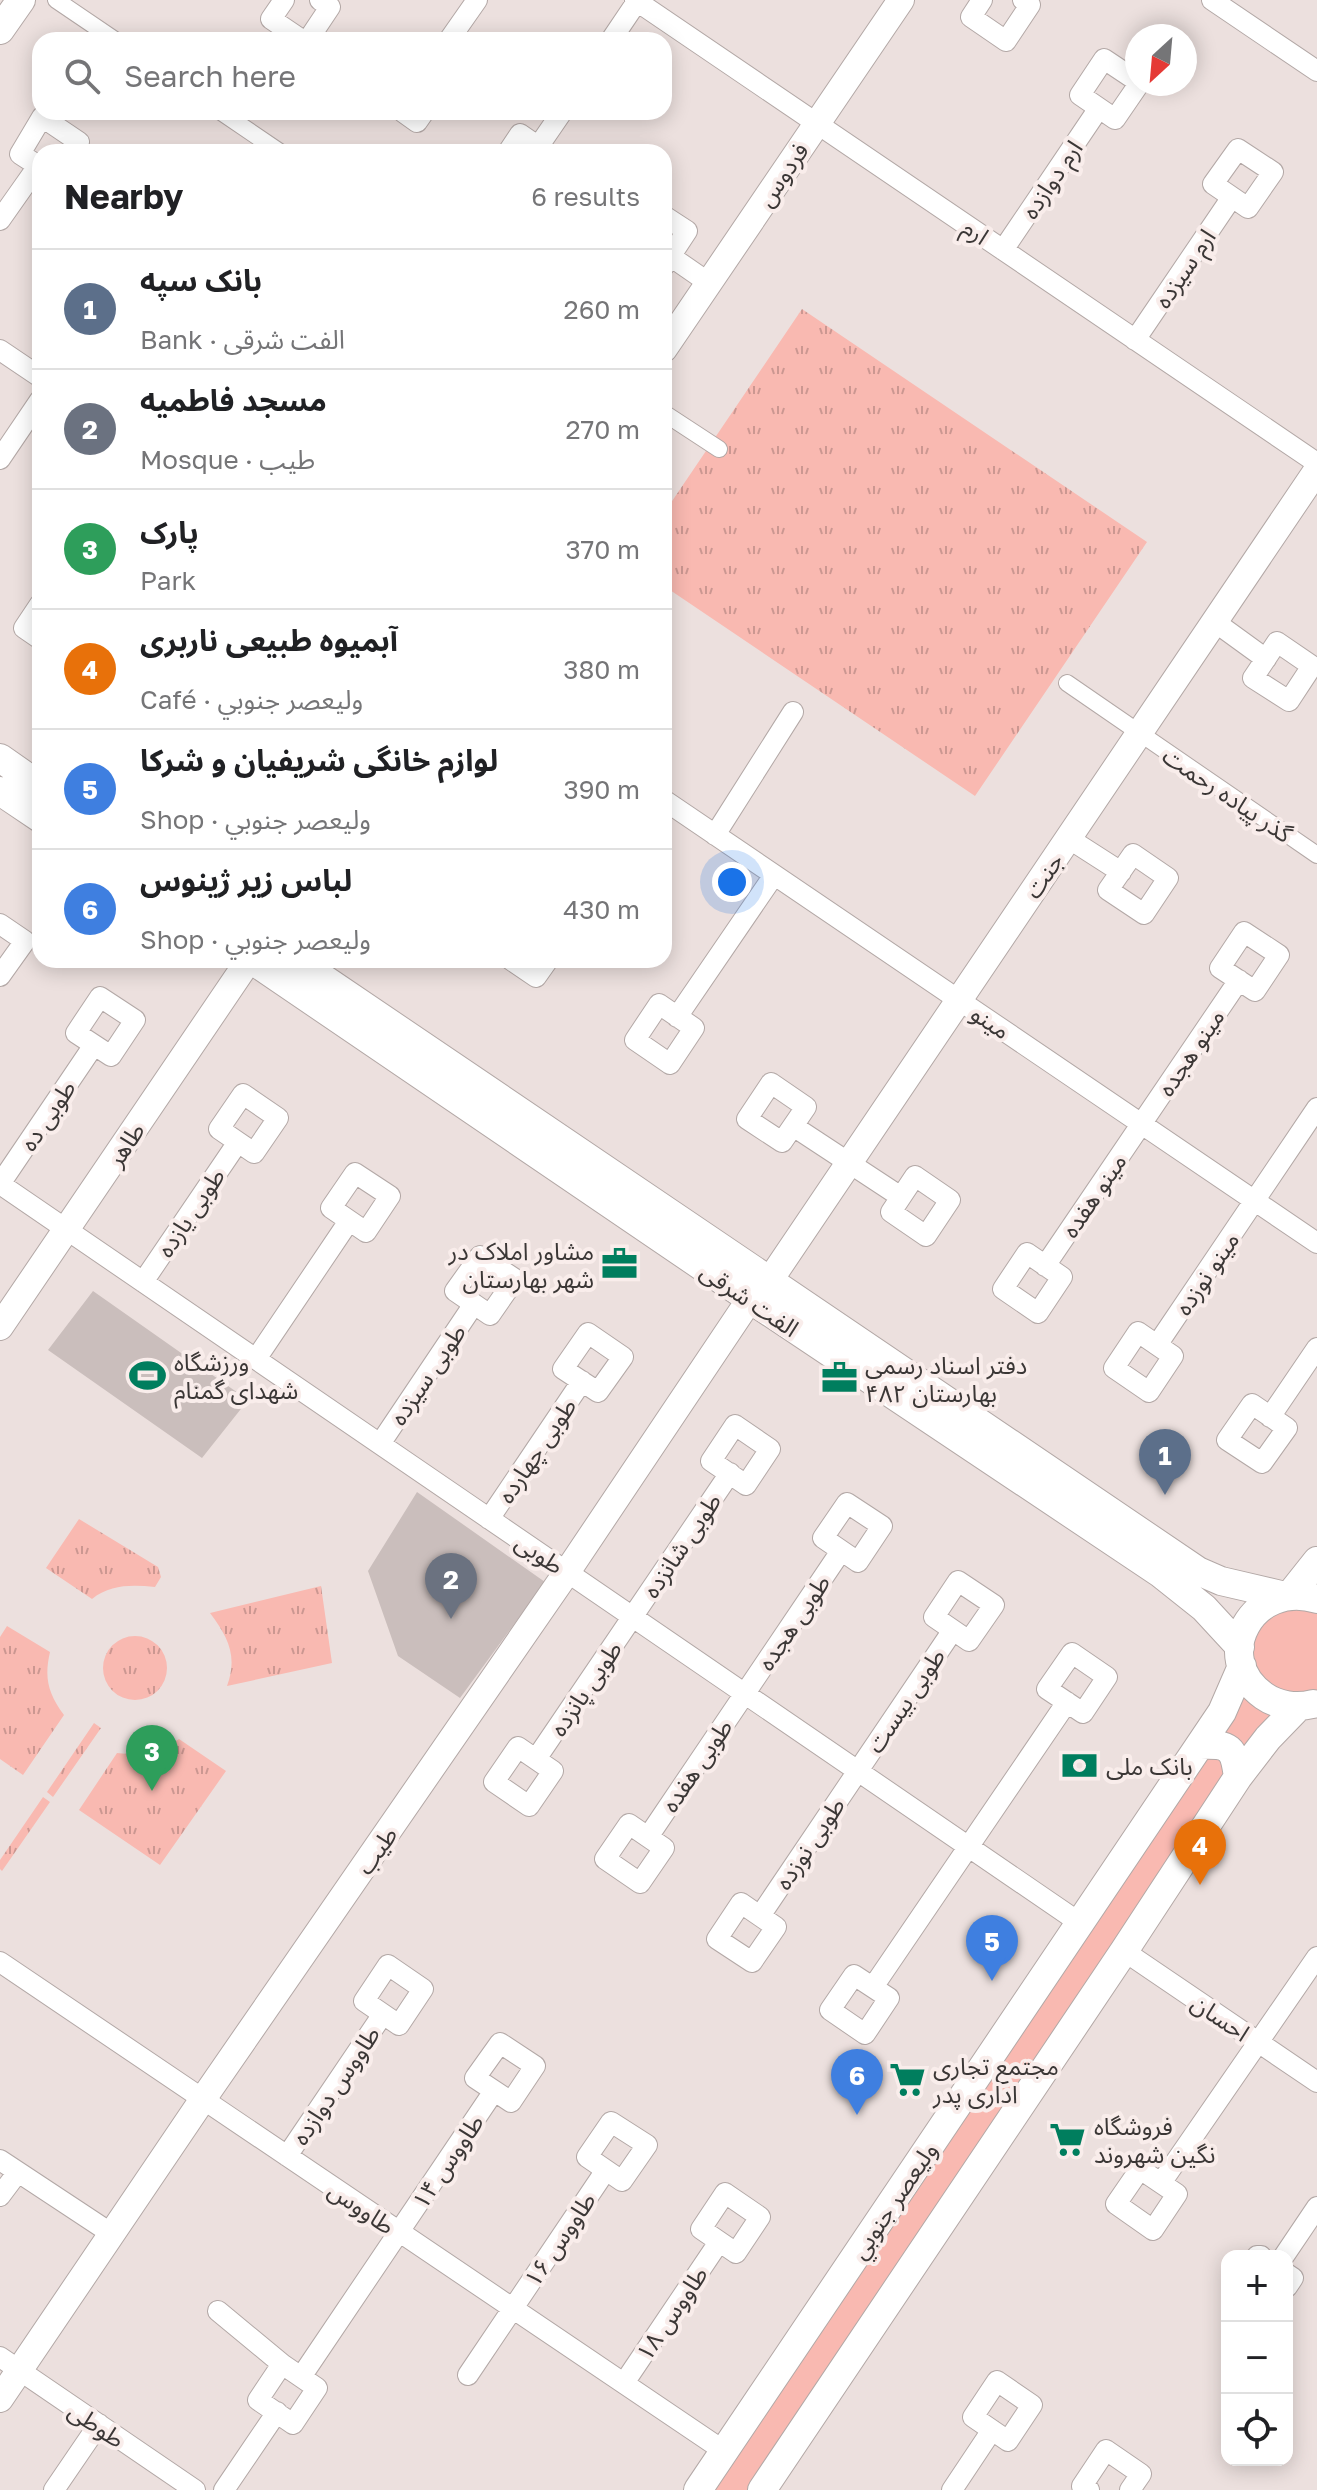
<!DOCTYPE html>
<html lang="en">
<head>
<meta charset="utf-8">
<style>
	:root { --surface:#fff; --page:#f2f2f2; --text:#202124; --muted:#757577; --line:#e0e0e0; --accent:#007e5e }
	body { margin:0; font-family:"Golos Text","Noto Sans Arabic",sans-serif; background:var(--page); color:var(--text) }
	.controls { position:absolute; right:24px; bottom:24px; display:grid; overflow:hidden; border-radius:16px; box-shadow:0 4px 20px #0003 }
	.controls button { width:72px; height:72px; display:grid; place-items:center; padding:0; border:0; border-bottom:2px solid var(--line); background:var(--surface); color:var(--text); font:40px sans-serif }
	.compass { position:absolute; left:1125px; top:24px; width:72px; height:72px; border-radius:50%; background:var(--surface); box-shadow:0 4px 20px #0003; rotate:206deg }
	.you { position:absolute; left:732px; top:882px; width:28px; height:28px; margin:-20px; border:6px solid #fff; border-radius:50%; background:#1a73e8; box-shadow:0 0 0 12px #1a73e833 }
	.badge { display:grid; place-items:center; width:52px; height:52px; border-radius:50%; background:var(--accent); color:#fff; font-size:26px; font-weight:700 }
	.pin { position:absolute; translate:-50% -66px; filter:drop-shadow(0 2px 4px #0008) }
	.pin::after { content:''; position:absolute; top:42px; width:28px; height:24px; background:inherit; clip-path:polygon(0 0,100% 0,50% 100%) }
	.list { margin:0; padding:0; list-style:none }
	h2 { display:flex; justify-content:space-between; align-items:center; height:104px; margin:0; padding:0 32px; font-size:34px }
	h2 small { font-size:26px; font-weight:400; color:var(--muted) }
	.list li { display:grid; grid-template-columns:52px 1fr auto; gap:24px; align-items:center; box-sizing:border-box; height:120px; padding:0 32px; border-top:2px solid var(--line) }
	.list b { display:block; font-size:30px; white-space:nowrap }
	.list p { margin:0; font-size:26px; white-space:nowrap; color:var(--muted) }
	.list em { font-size:26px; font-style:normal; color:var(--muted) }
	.icon { flex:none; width:44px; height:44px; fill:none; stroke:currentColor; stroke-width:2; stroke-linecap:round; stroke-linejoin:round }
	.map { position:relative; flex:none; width:1317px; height:2490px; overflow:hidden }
	.search { position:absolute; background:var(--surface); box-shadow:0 4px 20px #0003; left:32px; top:32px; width:640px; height:88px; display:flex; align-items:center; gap:20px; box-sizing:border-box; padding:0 28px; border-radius:24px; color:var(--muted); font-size:30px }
	.panel { position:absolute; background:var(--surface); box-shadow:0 4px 20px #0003; left:32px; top:144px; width:640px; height:824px; border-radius:24px }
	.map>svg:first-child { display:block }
	.grass { fill:#f9b9b1 }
	.park { fill:url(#park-tufts) }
	.building { fill:#cabebc }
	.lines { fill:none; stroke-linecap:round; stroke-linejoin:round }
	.pedestrian-casing { stroke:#b3a8a6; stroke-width:18 }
	.minor-casing { stroke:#b3a8a6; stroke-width:22 }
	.tertiary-casing { stroke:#b3a8a6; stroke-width:28 }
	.secondary-casing { stroke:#b3a8a6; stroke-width:30 }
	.pedestrian { stroke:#fff; stroke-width:16 }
	.minor { stroke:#fff; stroke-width:20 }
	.tertiary { stroke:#fff; stroke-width:26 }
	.secondary { stroke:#fff; stroke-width:28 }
	.labels { text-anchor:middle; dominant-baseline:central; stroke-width:8; stroke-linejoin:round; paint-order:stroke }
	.street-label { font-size:24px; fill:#3b3736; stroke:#f9edeb }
	.poi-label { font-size:24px; fill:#3b3736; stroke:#f9edeb; text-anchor:start }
</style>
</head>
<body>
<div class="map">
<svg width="1317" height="2490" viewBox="0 0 1317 2490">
	<defs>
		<pattern id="park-tufts" width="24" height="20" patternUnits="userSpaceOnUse" patternTransform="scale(2)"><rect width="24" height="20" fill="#f9b9b1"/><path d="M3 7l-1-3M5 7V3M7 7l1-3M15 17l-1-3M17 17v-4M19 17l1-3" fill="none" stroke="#cb9791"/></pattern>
	</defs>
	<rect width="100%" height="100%" fill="#ece0de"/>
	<path class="grass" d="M1277 1609 1317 1610V1691L1293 1696 1265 1685 1251 1659 1255 1629Z
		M1244 1692 1277 1716 1247 1751 1220 1735Z
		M1218 1756 1228 1775 747 2490H708L1206 1758Z"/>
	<path class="park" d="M802 309 1147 542 975 796 664 586V513Z
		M79 1519 158 1567 161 1577 155 1587C132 1585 111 1584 92 1599L46 1568Z
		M321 1586 332 1663 227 1686C238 1656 228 1637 210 1613Z
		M7 1626 50 1652C44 1678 48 1693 64 1715L23 1775 0 1759V1637Z
		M103 1668a32 32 0 1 1 64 0a32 32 0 1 1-64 0Z
		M94 1723 101 1728 53 1797 47 1792Z
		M179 1739 226 1771 160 1865 79 1810 117 1753C141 1756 159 1753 179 1739Z
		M43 1797 50 1802 2 1871 0 1869V1860Z"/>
	<path class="building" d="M93 1291 248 1400 202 1458 48 1350Z
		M417 1492 545 1582 460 1698 398 1656 368 1571Z"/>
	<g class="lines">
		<defs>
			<path id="pedestrian" d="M56 0 115 40
				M221 112 280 152
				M664 413 719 449
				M1067 683 1317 855"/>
			<path id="minor" d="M284 0 271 19 302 40
				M635 0 1317 463
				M982 0 971 17 1006 41 1030 5 1023 0
				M1212 0 1317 71
				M308 40 330 7 320 0
				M449 40 477 0
				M611 40 638 0
				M1137 81 1104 59 1080 95 1115 119 1139 84
				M403 112 417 122 424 112
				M538 147 562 112
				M1238 149 1273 172 1248 208 1213 184Z
				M508 152 520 134 546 152
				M40 167 20 154 42 117 79 142 72 152
				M664 216 687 231 664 266
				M0 220 38 166
				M1003 250 1099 108
				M670 256 709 283
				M1135 340 1232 197
				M0 350 40 377
				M0 459 40 400
				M40 604 24 628 40 639
				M1215 622 1266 659
				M1277 642 1312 666 1289 701 1253 678Z
				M664 800 1317 1243
				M715 835 793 712
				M1068 838 1121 872
				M1133 854 1168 878 1144 914 1108 890Z
				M0 924 25 941 0 976
				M1244 932 1279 955 1255 991 1220 968Z
				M511 960 536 977 548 960
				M100 997 135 1020 111 1056 76 1033Z
				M659 1004 694 1028 670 1064 635 1040Z
				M677 1017 774 875
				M771 1083 806 1107 782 1142 747 1119Z
				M243 1094 278 1118 254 1153 219 1129Z
				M793 1126 901 1197
				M355 1173 390 1196 366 1232 331 1208Z
				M915 1176 950 1200 926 1236 891 1212Z
				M0 1184 1080 1923
				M0 1184 94 1045
				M1027 1253 1062 1277 1038 1313 1003 1289Z
				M480 1256 515 1279 490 1315 455 1291Z
				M1045 1266 1239 980
				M143 1282 238 1142
				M1138 1332 1173 1356 1149 1392 1114 1368Z
				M588 1333 623 1357 598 1392 563 1369Z
				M1157 1345 1317 1108
				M256 1359 349 1221
				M1252 1404 1287 1428 1262 1463 1227 1440Z
				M1270 1417 1317 1348
				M735 1425 770 1449 746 1485 711 1461Z
				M380 1444 474 1304
				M847 1503 882 1526 858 1562 823 1538Z
				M489 1519 582 1381
				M958 1581 994 1605 969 1641 934 1617Z
				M1072 1653 1107 1677 1083 1713 1047 1689Z
				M518 1747 553 1771 529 1806 494 1782Z
				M536 1759 730 1473
				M629 1824 664 1848 640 1883 605 1859Z
				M648 1837 841 1551
				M741 1903 776 1927 752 1962 717 1939Z
				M760 1916 953 1630
				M1124 1951 1317 2082
				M0 1962 724 2451
				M388 1965 423 1989 399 2025 364 2001Z
				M854 1975 889 1998 865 2034 830 2010Z
				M873 1987 1067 1702
				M500 2043 535 2066 511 2102 475 2078Z
				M611 2122 647 2145 622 2181 587 2157Z
				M287 2156 383 2014
				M0 2160 112 2234
				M1140 2169 1177 2194 1153 2230 1116 2204Z
				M1161 2183 1317 1957
				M725 2193 760 2217 736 2253 701 2229Z
				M0 2196 18 2172
				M1257 2256H1261
				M1284 2256 1317 2207
				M1287 2274 1293 2278 1287 2287
				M218 2311 282 2364
				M0 2357 195 2490
				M282 2364 317 2388 293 2424 258 2400Z
				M468 2375 606 2170
				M301 2377 494 2091
				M997 2381 1032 2405 1008 2441 973 2417Z
				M624 2383 719 2242
				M54 2490 99 2424
				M224 2490 277 2412
				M952 2490 992 2430
				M1089 2490 1082 2486 1106 2450 1141 2474 1130 2490"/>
			<path id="tertiary" d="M664 349 901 0
				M770 1280 1317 470
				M0 1327 249 960
				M0 2399 203 2099 567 1572 750 1299"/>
			<path id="secondary" d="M0 30 21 0
				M0 758 40 786
				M0 791 40 818
				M252 960 750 1299 1160 1573 1204 1608 1240 1647
				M296 960 1198 1571 1221 1581 1285 1596
				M1290 1595 1317 1561
				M1313 1704C1297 1708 1278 1706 1264 1696 1209 1657 1253 1579 1317 1599
				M1200 1745C1230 1744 1234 1747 1238 1777
				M698 2490 1222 1712 1242 1666
				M762 2490 1124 1951 1238 1777 1268 1738 1299 1706"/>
		</defs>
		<use href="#pedestrian" class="pedestrian-casing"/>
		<use href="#minor" class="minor-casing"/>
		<use href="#tertiary" class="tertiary-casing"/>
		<use href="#secondary" class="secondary-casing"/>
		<use href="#pedestrian" class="pedestrian"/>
		<use href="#minor" class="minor"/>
		<use href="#tertiary" class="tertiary"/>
		<use href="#secondary" class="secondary"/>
	</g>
	<defs>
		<symbol id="office-bare" viewBox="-9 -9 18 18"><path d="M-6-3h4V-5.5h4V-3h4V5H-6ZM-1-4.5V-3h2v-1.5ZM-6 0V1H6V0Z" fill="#007e5e" stroke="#f9edeb" stroke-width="2.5" paint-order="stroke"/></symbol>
		<symbol id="stadium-bare" viewBox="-9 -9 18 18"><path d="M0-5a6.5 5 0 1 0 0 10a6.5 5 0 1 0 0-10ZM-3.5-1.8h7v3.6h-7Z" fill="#007e5e" stroke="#f9edeb" stroke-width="2.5" paint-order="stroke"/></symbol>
		<symbol id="bank-bare" viewBox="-9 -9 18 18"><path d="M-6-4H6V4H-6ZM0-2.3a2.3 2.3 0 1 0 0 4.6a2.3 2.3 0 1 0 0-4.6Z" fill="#007e5e" stroke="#f9edeb" stroke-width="2.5" paint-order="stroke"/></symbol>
		<symbol id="supermarket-bare" viewBox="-9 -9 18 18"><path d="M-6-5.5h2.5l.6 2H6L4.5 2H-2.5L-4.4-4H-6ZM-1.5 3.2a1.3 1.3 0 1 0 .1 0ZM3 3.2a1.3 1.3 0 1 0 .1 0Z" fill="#007e5e" stroke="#f9edeb" stroke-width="2.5" paint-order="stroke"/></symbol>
	</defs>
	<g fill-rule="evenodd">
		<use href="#office-bare" x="594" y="1238" width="51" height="51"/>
		<use href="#stadium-bare" x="122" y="1350" width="51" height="51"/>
		<use href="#office-bare" x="814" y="1352" width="51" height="51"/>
		<use href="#bank-bare" x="1054" y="1740" width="51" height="51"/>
		<use href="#supermarket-bare" x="882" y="2054" width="51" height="51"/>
		<use href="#supermarket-bare" x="1042" y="2114" width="51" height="51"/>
	</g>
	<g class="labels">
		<g class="street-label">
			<text transform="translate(782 174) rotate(-56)">فردوس</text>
			<text transform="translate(1051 179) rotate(-56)">ارم دوازده</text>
			<text transform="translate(976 231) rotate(34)">ارم</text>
			<text transform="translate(1184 268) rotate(-56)">ارم سیزده</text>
			<text transform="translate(1228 794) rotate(34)">گذر پیاده رحمت</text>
			<text transform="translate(1043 875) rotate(-56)">جنت</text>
			<text transform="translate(991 1021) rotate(34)">مینو</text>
			<text transform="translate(1190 1052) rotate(-56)">مینو هجده</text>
			<text transform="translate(47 1115) rotate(-56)">طوبی ده</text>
			<text transform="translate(125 1144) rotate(-56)">طاهر</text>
			<text transform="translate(1093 1195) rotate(-56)">مینو هفده</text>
			<text transform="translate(190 1212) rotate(-56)">طوبی یازده</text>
			<text transform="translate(1206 1273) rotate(-56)">مینو نوزده</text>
			<text transform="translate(750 1299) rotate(34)">الفت شرقی</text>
			<text transform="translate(427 1374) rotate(-56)">طوبی سیزده</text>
			<text transform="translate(536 1450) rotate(-56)">طوبی چهارده</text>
			<text transform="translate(681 1545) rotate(-56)">طوبی شانزده</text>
			<text transform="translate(540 1553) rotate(34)">طوبی</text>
			<text transform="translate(793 1622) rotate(-56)">طوبی هجده</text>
			<text transform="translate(585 1688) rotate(-56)">طوبی پانزده</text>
			<text transform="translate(905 1700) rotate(-56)">طوبی بیست</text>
			<text transform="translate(696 1765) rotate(-56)">طوبی هفده</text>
			<text transform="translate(809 1843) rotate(-56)">طوبی نوزده</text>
			<text transform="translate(376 1850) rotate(-55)">طیب</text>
			<text transform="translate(1221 2017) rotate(34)">احسان</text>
			<text transform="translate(335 2085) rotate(-56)">طاووس دوازده</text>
			<text transform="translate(447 2161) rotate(-56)">طاووس ۱۴</text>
			<text transform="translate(893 2200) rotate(-56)">وليعصر جنوبي</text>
			<text transform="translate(362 2207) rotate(34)">طاووس</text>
			<text transform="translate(559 2239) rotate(-56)">طاووس ۱۶</text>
			<text transform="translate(671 2313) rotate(-56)">طاووس ۱۸</text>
			<text transform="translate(97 2424) rotate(34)">طوطی</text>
		</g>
		<g class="poi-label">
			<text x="594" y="1250" text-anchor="end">مشاور املاک در<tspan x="594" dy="28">شهر بهارستان</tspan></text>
			<text x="174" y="1361">ورزشگاه<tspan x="174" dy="28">شهدای گمنام</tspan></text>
			<text x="865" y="1364">دفتر اسناد رسمی<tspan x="865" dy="28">۴۸۲ بهارستان</tspan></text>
			<text x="1106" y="1765">بانک ملی</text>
			<text x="933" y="2065">مجتمع تجاری<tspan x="933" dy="28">اداری پدر</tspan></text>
			<text x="1094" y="2125">فروشگاه<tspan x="1094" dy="28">نگین شهروند</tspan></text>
		</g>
	</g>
</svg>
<div class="controls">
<button>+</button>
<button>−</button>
<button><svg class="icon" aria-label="locate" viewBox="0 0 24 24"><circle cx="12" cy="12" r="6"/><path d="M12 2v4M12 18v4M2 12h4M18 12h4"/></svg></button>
</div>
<svg class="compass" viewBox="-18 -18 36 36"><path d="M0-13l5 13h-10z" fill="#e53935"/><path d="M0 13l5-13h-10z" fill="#757577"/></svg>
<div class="you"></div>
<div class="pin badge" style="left:1165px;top:1495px;background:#5c6f8a">1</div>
<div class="pin badge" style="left:451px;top:1619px;background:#6b7280">2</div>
<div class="pin badge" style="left:152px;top:1791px;background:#2e9e5b">3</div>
<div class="pin badge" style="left:1200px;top:1885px;background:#e8710a">4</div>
<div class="pin badge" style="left:992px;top:1981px;background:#3f7fe0">5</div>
<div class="pin badge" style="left:857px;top:2115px;background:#3f7fe0">6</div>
<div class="search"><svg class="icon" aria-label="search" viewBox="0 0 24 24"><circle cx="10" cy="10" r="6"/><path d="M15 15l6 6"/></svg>Search here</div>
<section class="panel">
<h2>Nearby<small>6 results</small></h2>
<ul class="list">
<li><span class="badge" style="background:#5c6f8a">1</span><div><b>بانک سپه</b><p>Bank · الفت شرقی</p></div><em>260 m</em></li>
<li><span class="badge" style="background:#6b7280">2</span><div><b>مسجد فاطمیه</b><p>Mosque · طیب</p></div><em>270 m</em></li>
<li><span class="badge" style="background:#2e9e5b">3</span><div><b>پارک</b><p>Park</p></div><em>370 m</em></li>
<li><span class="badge" style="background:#e8710a">4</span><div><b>آبمیوه طبیعی ناربری</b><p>Café · وليعصر جنوبي</p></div><em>380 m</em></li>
<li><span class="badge" style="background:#3f7fe0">5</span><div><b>لوازم خانگی شریفیان و شرکا</b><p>Shop · وليعصر جنوبي</p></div><em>390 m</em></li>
<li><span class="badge" style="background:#3f7fe0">6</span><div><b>لباس زیر ژینوس</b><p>Shop · وليعصر جنوبي</p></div><em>430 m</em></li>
</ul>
</section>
</div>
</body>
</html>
